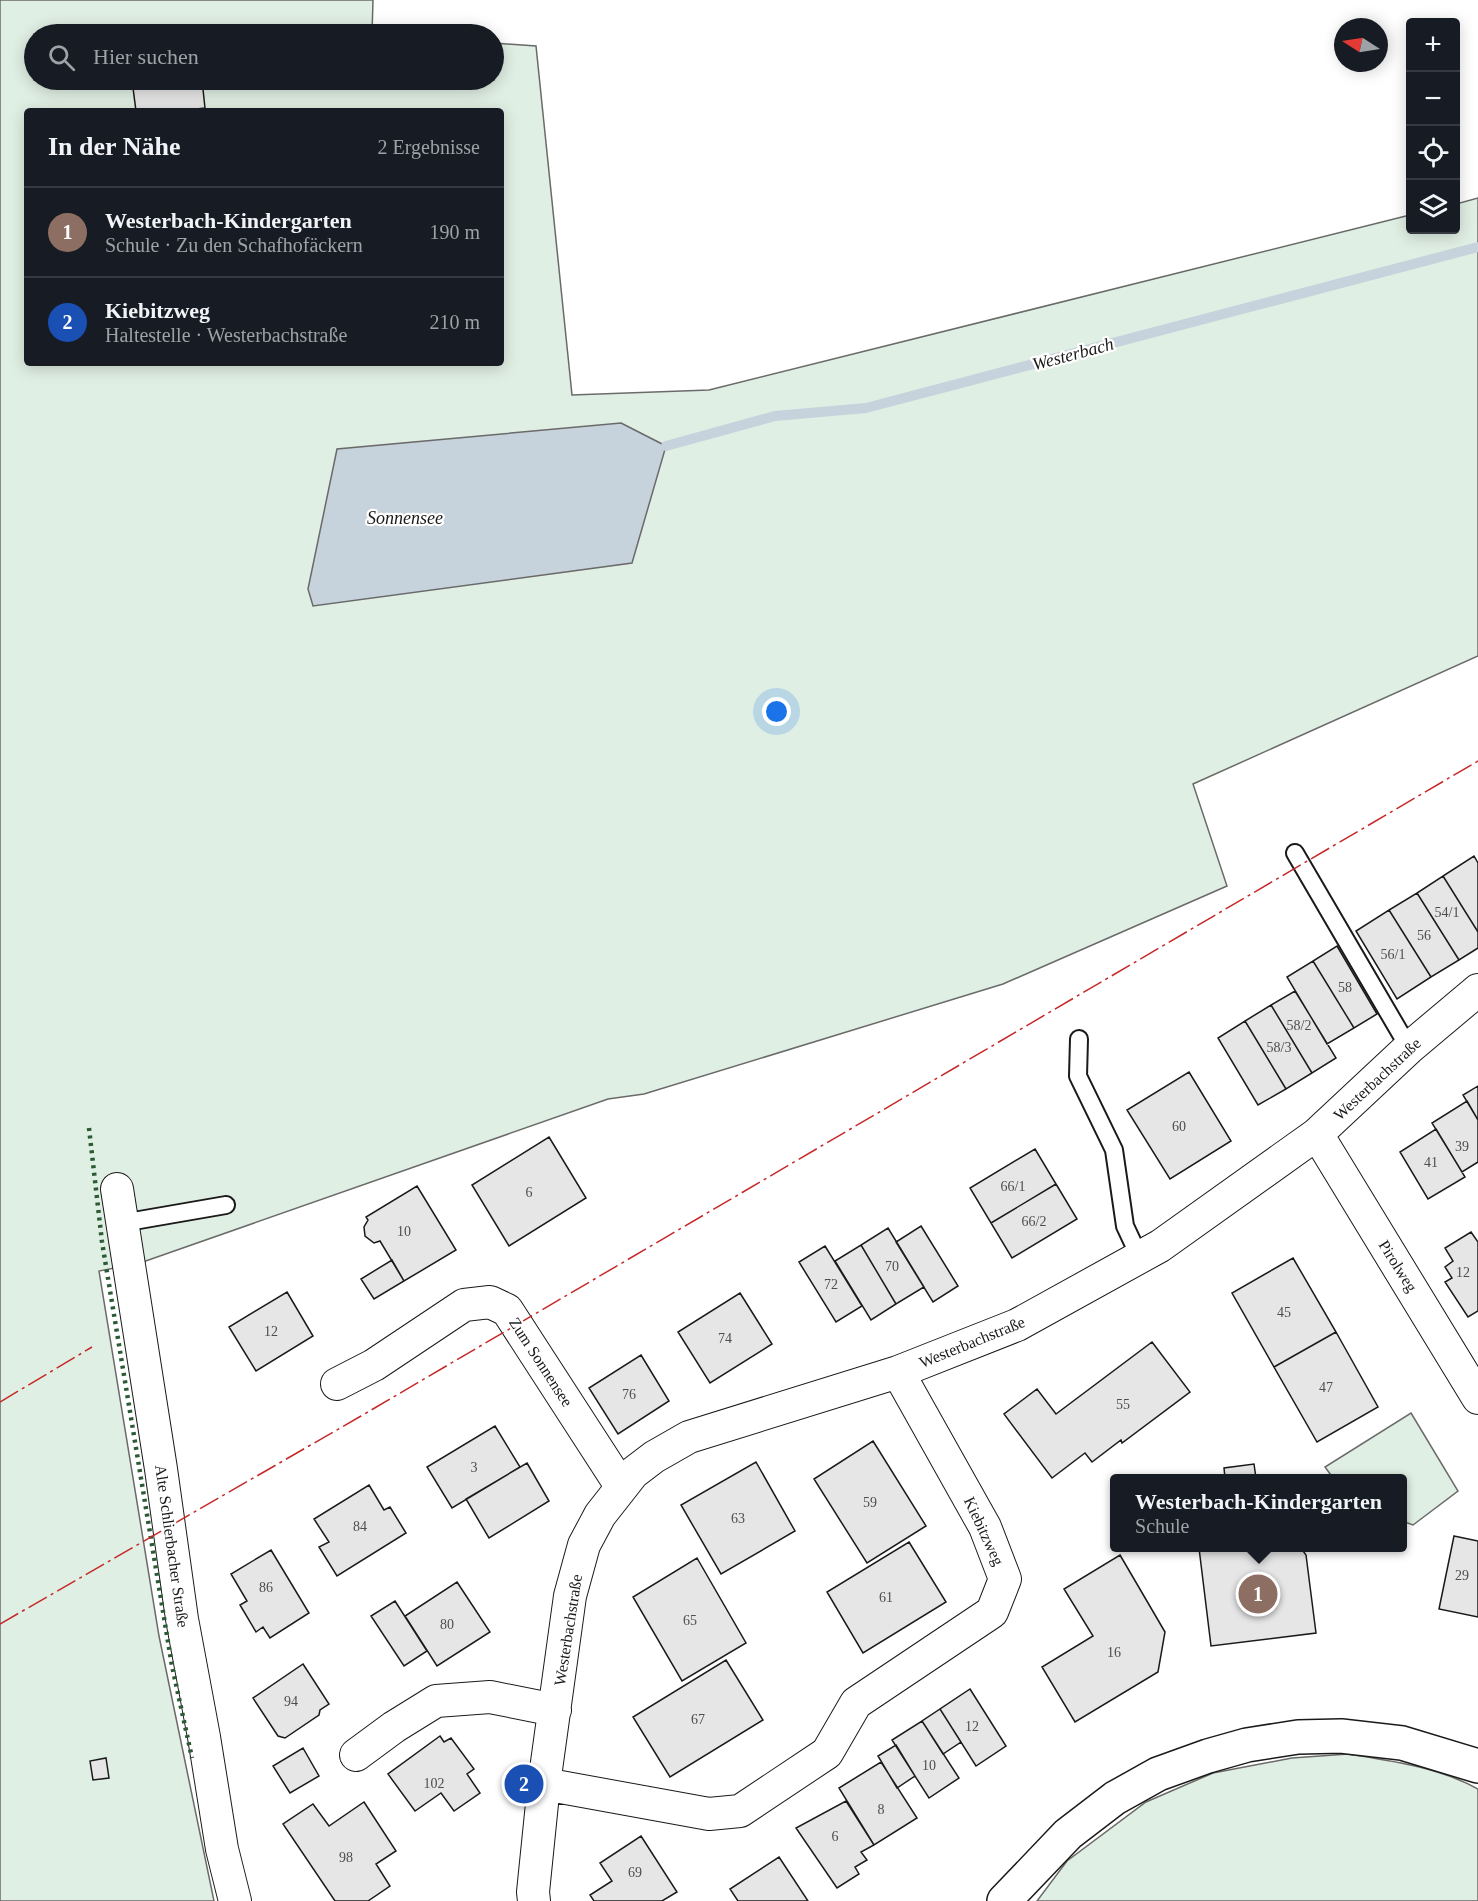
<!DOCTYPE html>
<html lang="de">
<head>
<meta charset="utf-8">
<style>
	:root { --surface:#171b24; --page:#20242c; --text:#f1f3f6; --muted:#9ea1a6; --line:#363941; --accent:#d93025 }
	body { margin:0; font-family:Georgia,serif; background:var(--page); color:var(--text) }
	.controls { position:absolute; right:18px; top:18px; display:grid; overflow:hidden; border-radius:6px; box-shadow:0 3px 15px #0003 }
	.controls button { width:54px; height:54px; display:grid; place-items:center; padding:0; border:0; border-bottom:2px solid var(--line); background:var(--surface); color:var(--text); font:30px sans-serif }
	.compass { position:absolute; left:1334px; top:18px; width:54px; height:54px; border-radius:50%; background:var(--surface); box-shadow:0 3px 15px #0003; rotate:282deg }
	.you { position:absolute; left:777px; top:712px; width:21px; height:21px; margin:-15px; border:4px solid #fff; border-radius:50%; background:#1a73e8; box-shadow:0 0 0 9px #1a73e833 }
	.badge { display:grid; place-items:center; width:39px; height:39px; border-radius:50%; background:var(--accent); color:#fff; font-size:20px; font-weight:700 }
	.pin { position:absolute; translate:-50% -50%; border:3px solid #fff; box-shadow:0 2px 6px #0006 }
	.popup { position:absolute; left:1110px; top:1474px; width:297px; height:78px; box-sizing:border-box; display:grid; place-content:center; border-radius:6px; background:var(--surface); filter:drop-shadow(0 2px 4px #0005); font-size:20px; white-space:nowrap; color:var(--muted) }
	.popup b { font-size:22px; color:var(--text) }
	.popup::after { content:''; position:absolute; left:50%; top:100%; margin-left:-12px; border:12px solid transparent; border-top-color:var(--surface) }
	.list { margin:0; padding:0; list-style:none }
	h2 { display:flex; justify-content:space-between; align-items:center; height:78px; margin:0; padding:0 24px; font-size:26px }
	h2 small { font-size:20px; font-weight:400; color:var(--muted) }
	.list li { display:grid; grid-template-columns:39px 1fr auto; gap:18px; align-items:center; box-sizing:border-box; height:90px; padding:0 24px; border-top:2px solid var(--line) }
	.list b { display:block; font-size:22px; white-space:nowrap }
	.list p { margin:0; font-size:20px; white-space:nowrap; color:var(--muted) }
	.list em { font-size:20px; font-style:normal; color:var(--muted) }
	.icon { flex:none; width:33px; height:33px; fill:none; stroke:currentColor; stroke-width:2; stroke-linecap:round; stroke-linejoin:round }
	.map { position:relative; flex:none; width:1478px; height:1901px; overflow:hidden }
	.search { position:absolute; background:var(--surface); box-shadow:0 3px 15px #0003; left:24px; top:24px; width:480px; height:66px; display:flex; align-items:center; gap:15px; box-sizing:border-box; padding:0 21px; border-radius:33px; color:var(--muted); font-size:22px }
	.panel { position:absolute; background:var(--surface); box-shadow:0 3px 15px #0003; left:24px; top:108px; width:480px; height:258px; border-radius:6px }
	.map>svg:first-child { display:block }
	.green { fill:#e0efe3; stroke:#6a6a6a; stroke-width:1.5; fill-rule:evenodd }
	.water { fill:#c6d2dc; stroke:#6a6a6a; stroke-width:1.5 }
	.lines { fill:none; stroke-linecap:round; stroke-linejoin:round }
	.stream { stroke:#c6d2dc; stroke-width:10 }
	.building { fill:#e6e6e6; stroke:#1a1a1a; stroke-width:1.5 }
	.service-casing { stroke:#1a1a1a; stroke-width:20 }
	.minor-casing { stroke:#1a1a1a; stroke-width:34 }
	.tertiary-casing { stroke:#1a1a1a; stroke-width:36 }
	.service { stroke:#fff; stroke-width:16 }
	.minor { stroke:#fff; stroke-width:32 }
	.tertiary { stroke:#fff; stroke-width:33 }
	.hedge { stroke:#2b5a34; stroke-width:4.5; stroke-dasharray:3 4.5; stroke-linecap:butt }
	.power { stroke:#c62828; stroke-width:1.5; stroke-dasharray:21 4.5 3 4.5; stroke-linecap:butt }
	.labels { text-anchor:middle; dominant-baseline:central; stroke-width:4.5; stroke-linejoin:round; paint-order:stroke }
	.number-label { font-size:14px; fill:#4d4d4d }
	.street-label { font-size:16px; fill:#1a1a1a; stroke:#fff }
	.water-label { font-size:18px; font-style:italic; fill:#1a1a1a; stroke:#fff }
</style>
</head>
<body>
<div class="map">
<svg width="1478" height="1901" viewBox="0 0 1478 1901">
	<rect width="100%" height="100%" fill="#fff"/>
	<path class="green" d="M0 0H373L372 34H34V80H494V43L536 46 572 395 709 390 1410 215V230H1456V204L1478 198V656L1193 784 1227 886 1003 984 644 1094 608 1099 140 1263 99 1271 159 1636 214 1901H0ZM27 111H501V363H27Z
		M1411 1413 1458 1491 1413 1525 1402 1521V1478H1333L1325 1467Z
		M1348 1754C1392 1761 1438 1767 1478 1789V1901H1037L1067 1861 1146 1802 1213 1773 1292 1758Z"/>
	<path class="water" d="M621 423 666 446 632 563 313 606 308 589 337 449Z"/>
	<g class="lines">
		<path class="stream" d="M666 446 775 416 866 408 1478 247"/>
	</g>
	<path class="building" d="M132 80H202L205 108 179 111H136Z
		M1474 856 1478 863V932L1443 876Z
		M1443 876 1478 932V948L1459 960 1417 893Z
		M1417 893 1459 960 1431 977 1389 910Z
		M1389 910 1431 977 1397 999 1356 931Z
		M1337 946 1377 1014 1354 1028 1313 961Z
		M1313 961 1354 1028 1327 1044 1287 977Z
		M1295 991 1336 1058 1312 1073 1271 1005Z
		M1271 1005 1312 1073 1286 1089 1245 1021Z
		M1245 1021 1286 1089 1258 1105 1218 1038Z
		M1189 1072 1231 1141 1170 1179 1127 1110Z
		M1478 1086V1120L1463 1095Z
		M1467 1101 1478 1120V1162L1462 1172 1432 1123Z
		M1436 1129 1465 1177 1428 1199 1400 1152Z
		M549 1137 586 1198 509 1246 472 1185Z
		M1035 1149 1056 1184 991 1223 970 1188Z
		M1056 1184 1077 1219 1012 1258 991 1223Z
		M417 1186 456 1250 404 1281 380 1241 374 1243 365 1236 364 1227 368 1220 366 1217Z
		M921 1226 958 1286 933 1302 896 1242Z
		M888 1228 924 1287 896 1304 861 1245Z
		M1471 1232 1478 1242V1311L1468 1317 1445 1282 1452 1278 1445 1267 1453 1261 1445 1248Z
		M861 1245 896 1304 871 1320 835 1261Z
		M825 1246 862 1306 836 1322 799 1262Z
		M1293 1258 1336 1332 1274 1367 1232 1293Z
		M392 1260 404 1281 374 1299 361 1279Z
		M287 1292 313 1336 256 1371 229 1327Z
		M740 1293 772 1344 710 1383 678 1332Z
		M1336 1332 1378 1407 1317 1442 1274 1367Z
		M1152 1342 1190 1392 1122 1443 1121 1440 1092 1462 1085 1453 1052 1478 1004 1414 1037 1389 1056 1414Z
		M641 1355 669 1401 618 1434 589 1388Z
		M495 1426 520 1467 452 1508 427 1467Z
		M873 1441 926 1526 867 1563 814 1479Z
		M756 1462 795 1531 721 1574 681 1505Z
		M527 1463 549 1501 489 1538 466 1499Z
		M1254 1464 1256 1478H1225L1224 1468Z
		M369 1485 384 1510 390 1507 406 1533 337 1576 319 1547 329 1542 314 1519Z
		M1454 1536 1478 1541V1617L1439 1609Z
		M909 1542 946 1602 863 1653 827 1592Z
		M1199 1548H1301L1306 1555 1316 1633 1211 1646Z
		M271 1550 309 1613 270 1638 263 1627 256 1632 240 1605 247 1601 231 1574Z
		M1120 1555 1165 1632 1158 1672 1075 1722 1042 1667 1093 1636 1064 1589Z
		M697 1558 746 1643 682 1681 633 1597Z
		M457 1582 490 1632 437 1666 405 1616Z
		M395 1601 427 1651 404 1666 371 1616Z
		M726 1660 763 1720 670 1777 633 1717Z
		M303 1664 329 1704 320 1710 319 1715 285 1738 278 1736 253 1698Z
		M970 1689 1006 1746 976 1766 940 1709Z
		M940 1709 961 1742 943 1754 922 1721Z
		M922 1721 959 1778 929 1798 892 1740Z
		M440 1736 444 1742 451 1738 474 1769 467 1774 480 1793 454 1811 441 1793 415 1811 388 1774Z
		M896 1745 915 1776 897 1788 878 1756Z
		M303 1748 319 1776 290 1793 273 1766Z
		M106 1758 109 1778 93 1780 90 1761Z
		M881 1762 917 1818 874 1845 839 1788Z
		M846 1801 874 1845 861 1852 867 1860 855 1867 859 1874 837 1888 796 1828Z
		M364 1802 396 1851 376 1864 390 1886 368 1901H335L283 1824 313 1804 329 1826Z
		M641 1836 677 1892 662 1901H594L590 1895 612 1881 600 1863Z
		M779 1857 808 1901H738L730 1889Z"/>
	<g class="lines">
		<defs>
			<path id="service" d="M1295 853 1409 1048
				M1079 1039 1078 1076 1114 1150 1125 1226 1140 1258
				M122 1223 226 1205"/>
			<path id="minor" d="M1317 1134 1478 1398
				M117 1189 161 1469 182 1619 204 1737 222 1849 235 1901
				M337 1384 374 1365 464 1305 490 1302 507 1310 621 1486
				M356 1755 394 1727 436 1701 490 1697 555 1710
				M544 1784 709 1814 740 1811 827 1753 856 1703 992 1612 1005 1579 985 1527 898 1372
				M534 1901 533 1892 544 1784 570 1596 584 1545 600 1515 633 1473 654 1457 689 1437 898 1372 1017 1325 1160 1246 1317 1134 1409 1048 1478 990"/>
			<path id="tertiary" d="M1004 1901 1068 1834 1115 1798 1158 1774 1208 1756 1247 1745 1298 1737 1341 1736 1402 1743 1478 1766"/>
		</defs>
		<use href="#service" class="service-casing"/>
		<use href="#minor" class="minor-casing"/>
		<use href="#tertiary" class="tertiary-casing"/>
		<use href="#service" class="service"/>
		<use href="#minor" class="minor"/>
		<use href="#tertiary" class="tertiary"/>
		<path class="hedge" d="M89 1128 102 1242 172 1666 192 1758"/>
		<path class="power" d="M0 1402 92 1347
			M0 1624 361 1416 1478 761"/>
	</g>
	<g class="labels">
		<g class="number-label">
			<text x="1447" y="912">54/1</text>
			<text x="1424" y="935">56</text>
			<text x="1393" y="954">56/1</text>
			<text x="1345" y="987">58</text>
			<text x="1299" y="1025">58/2</text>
			<text x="1279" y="1047">58/3</text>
			<text x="1179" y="1126">60</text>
			<text x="1462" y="1146">39</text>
			<text x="1431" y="1162">41</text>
			<text x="1013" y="1186">66/1</text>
			<text x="529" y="1192">6</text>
			<text x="1034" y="1221">66/2</text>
			<text x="404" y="1231">10</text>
			<text x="892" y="1266">70</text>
			<text x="1463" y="1272">12</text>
			<text x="831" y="1284">72</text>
			<text x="1284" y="1312">45</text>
			<text x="271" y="1331">12</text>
			<text x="725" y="1338">74</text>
			<text x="1326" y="1387">47</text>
			<text x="629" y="1394">76</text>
			<text x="1123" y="1404">55</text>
			<text x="474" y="1467">3</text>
			<text x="870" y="1502">59</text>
			<text x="738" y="1518">63</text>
			<text x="360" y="1526">84</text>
			<text x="1462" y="1575">29</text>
			<text x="266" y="1587">86</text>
			<text x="886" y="1597">61</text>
			<text x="690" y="1620">65</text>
			<text x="447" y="1624">80</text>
			<text x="1114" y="1652">16</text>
			<text x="291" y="1701">94</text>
			<text x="698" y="1719">67</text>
			<text x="972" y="1726">12</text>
			<text x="929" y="1765">10</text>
			<text x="434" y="1783">102</text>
			<text x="881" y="1809">8</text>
			<text x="835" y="1836">6</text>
			<text x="346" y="1857">98</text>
			<text x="635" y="1872">69</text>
		</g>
		<g class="street-label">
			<text transform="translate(1377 1079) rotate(-43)">Westerbachstraße</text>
			<text transform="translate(1398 1266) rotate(58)">Pirolweg</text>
			<text transform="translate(972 1342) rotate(-22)">Westerbachstraße</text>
			<text transform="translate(541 1362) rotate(57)">Zum Sonnensee</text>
			<text transform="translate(984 1531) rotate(65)">Kiebitzweg</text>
			<text transform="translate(172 1546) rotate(82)">Alte Schlierbacher Straße</text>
			<text transform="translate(568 1630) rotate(-81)">Westerbachstraße</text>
		</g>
		<g class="water-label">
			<text transform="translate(1073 354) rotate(-15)">Westerbach</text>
			<text x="405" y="518">Sonnensee</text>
		</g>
	</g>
</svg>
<div class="controls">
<button>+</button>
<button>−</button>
<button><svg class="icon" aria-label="locate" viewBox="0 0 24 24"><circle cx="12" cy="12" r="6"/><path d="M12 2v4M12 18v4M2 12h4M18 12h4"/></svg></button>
<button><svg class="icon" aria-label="layers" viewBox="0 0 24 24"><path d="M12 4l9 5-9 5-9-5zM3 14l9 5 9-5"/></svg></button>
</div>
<svg class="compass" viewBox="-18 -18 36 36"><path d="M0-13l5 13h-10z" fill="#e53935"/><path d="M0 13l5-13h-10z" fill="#9ea1a6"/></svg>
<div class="you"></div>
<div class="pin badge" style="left:1258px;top:1594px;background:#8d6e63">1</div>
<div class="popup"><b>Westerbach-Kindergarten</b>Schule</div>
<div class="pin badge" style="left:524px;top:1784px;background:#1a4fb4">2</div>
<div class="search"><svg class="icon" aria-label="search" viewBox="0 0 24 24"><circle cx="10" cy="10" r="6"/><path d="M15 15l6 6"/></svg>Hier suchen</div>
<section class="panel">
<h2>In der Nähe<small>2 Ergebnisse</small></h2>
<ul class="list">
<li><span class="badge" style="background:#8d6e63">1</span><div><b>Westerbach-Kindergarten</b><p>Schule · Zu den Schafhofäckern</p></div><em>190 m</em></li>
<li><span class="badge" style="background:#1a4fb4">2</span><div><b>Kiebitzweg</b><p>Haltestelle · Westerbachstraße</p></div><em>210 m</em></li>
</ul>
</section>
</div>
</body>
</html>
